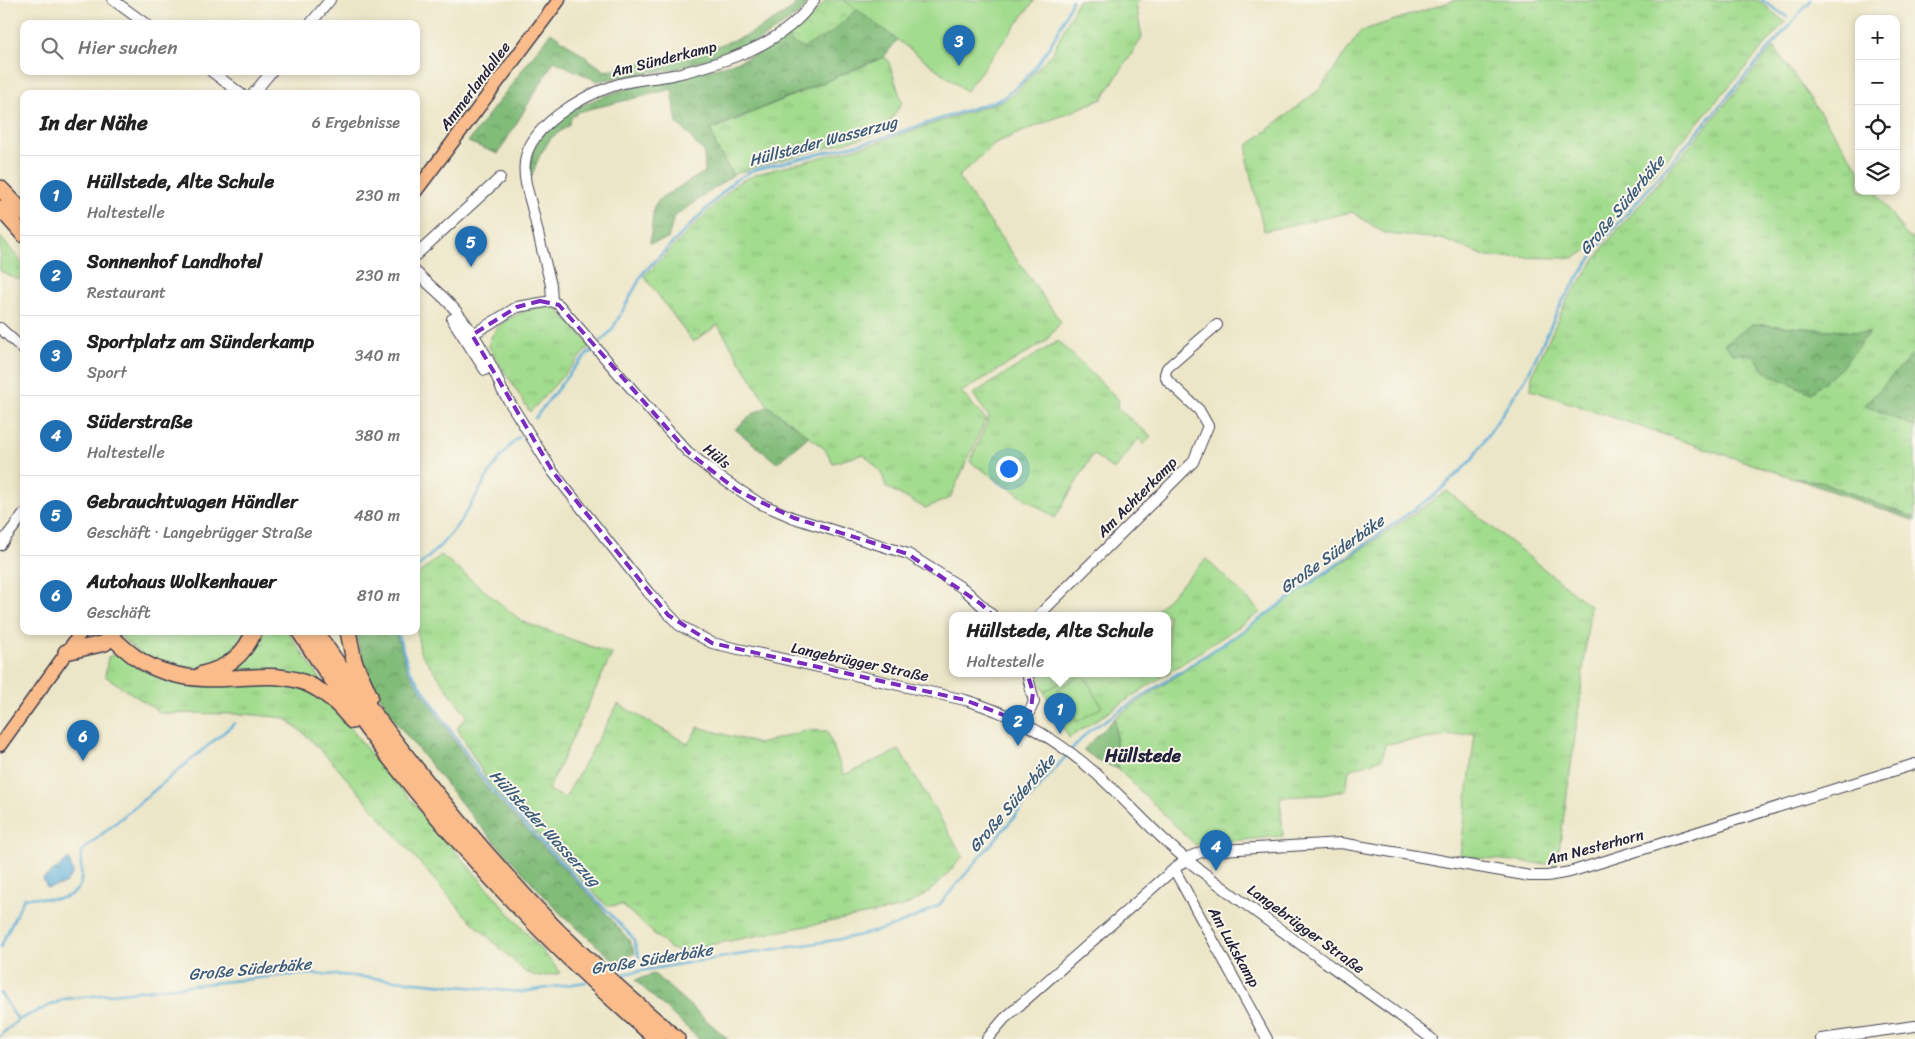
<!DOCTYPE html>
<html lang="de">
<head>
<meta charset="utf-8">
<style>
	:root { --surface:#fff; --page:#f6f6f6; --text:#222; --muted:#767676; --line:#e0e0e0; --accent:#1f6fb2 }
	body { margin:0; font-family:Sriracha,sans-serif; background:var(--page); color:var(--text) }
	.controls { position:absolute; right:15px; top:15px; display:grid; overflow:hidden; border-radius:10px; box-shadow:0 2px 8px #0003 }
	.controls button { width:45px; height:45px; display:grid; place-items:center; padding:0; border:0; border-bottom:1px solid var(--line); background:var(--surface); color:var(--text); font:25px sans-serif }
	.you { position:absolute; left:1008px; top:468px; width:18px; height:18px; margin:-12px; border:4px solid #fff; border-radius:50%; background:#1a73e8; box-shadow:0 0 0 8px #1a73e833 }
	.badge { display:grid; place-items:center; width:32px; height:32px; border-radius:50%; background:var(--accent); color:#fff; font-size:16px; font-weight:700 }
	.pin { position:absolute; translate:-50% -41px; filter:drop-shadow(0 1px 2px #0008) }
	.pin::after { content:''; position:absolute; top:26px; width:18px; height:15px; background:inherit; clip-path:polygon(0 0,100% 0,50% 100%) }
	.popup { position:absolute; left:949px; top:612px; width:222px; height:65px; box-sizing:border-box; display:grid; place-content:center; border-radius:10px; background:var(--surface); filter:drop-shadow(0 1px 4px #0005); font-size:16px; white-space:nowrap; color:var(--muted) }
	.popup b { font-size:19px; color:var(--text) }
	.popup::after { content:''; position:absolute; left:50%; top:100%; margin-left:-10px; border:10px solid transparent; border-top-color:var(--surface) }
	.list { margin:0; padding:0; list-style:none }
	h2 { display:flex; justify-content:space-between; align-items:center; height:65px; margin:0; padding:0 20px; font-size:21px }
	h2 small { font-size:16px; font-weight:400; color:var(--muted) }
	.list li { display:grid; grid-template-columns:32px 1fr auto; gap:15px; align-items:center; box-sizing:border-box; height:80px; padding:0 20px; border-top:1px solid var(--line) }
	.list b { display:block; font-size:19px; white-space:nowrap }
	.list p { margin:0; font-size:16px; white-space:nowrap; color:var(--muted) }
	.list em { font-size:16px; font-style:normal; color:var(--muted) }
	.icon { flex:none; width:28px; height:28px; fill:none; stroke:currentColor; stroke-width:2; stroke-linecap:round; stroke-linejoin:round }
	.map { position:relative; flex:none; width:1915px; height:1039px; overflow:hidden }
	.search { position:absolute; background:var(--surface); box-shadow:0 2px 8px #0003; left:20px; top:20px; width:400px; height:55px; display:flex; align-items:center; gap:12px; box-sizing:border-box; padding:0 18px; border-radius:10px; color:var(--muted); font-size:19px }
	.panel { position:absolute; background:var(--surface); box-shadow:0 2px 8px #0003; left:20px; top:90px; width:400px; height:545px; border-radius:10px }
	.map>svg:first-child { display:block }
	.grass { fill:url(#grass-tufts); stroke:#627f64; fill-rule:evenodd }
	.forest { fill:url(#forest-crowns); stroke:#526f5a }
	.park { fill:url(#park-crowns); stroke:#627f64 }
	.garden { fill:#a2dc8e; stroke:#627f64 }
	.water { fill:url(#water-ripples); stroke:#3f6889 }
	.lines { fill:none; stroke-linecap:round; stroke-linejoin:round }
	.stream { stroke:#5cadd7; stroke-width:2.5 }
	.minor-casing { stroke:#403f50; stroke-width:12 }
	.major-casing { stroke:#403f50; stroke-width:15 }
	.highway-casing { stroke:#403f50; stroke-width:18 }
	.minor { stroke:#fff; stroke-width:10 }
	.major { stroke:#fabc8b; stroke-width:12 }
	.highway { stroke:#fabc8b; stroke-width:15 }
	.marked { fill:none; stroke:#7b2cbf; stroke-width:4; stroke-dasharray:10 6; stroke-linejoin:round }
	.labels { text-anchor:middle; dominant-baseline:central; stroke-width:4; stroke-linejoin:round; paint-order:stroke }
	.street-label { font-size:15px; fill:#22223b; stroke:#fbf7ec }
	.water-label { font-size:16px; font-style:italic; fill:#395a79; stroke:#fbf7ec }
	.quarter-label { font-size:18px; font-weight:bold; fill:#22223b; stroke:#fbf7ec }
</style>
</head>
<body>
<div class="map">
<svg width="1915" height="1039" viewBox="0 0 1915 1039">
	<defs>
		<pattern id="grass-tufts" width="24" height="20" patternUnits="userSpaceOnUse" patternTransform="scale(1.25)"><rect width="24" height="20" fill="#a2dc8e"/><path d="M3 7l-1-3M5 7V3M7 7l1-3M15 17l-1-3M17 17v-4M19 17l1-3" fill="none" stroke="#8bbc7b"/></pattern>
		<pattern id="forest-crowns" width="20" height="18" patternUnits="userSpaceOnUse" patternTransform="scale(1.25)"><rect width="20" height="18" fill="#81bc79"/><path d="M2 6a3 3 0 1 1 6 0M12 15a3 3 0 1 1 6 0" fill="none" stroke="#699864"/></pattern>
		<pattern id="park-crowns" width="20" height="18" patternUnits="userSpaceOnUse" patternTransform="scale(1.25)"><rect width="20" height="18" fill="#a2dc8e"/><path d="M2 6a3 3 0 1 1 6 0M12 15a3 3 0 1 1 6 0" fill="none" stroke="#8bbc7b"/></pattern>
		<pattern id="water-ripples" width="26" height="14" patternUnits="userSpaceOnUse" patternTransform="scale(1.25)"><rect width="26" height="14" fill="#5cadd7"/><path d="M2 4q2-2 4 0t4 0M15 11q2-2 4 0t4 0" fill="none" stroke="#4c8cb0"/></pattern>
	</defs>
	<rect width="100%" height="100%" fill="#fbf7ec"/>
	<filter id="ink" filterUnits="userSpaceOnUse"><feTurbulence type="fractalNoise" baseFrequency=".02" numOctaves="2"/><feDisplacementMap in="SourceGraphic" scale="10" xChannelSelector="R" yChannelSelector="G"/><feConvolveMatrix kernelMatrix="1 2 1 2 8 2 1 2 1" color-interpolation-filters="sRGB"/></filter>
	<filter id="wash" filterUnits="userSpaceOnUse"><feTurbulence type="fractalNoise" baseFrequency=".0096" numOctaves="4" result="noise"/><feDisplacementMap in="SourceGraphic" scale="20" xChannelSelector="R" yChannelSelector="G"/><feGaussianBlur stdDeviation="1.12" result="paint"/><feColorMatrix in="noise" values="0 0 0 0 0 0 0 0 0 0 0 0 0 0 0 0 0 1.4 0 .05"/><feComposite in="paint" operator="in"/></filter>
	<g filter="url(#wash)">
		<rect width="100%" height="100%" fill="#ece6c8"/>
		<path class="grass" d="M1078 0H1140L1136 4 1142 38 1102 99 995 143 958 177 1061 322 1045 342 961 392 986 419 950 498 925 508 886 487 882 473 864 454 833 463 825 449 768 406 718 325 693 342 644 276 737 183 757 174 879 142 1005 100 1016 92 1053 52Z
			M1456 0H1758L1785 22 1586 251 1574 258 1487 257 1442 239 1386 234 1352 212 1264 231 1247 160 1248 145 1320 89 1361 31Z
			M1774 47 1859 169V191H1875L1906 235 1915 241V352L1865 405 1915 427V518L1819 481 1794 478 1531 390 1532 375 1566 302 1605 245ZM1753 324 1868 333V334L1767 373 1752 354Z
			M884 57 888 60 902 102 884 132 755 167 733 175 716 147 711 130Z
			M0 237 24 265V282L0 271Z
			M549 306 559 311 591 345 530 412 489 347C490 322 527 307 549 306Z
			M1058 341 1119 400 1117 408 1151 436 1143 445 1139 438 1114 470 1093 454 1055 518 970 462 989 417 973 394Z
			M1447 491 1590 606 1580 701 1557 865 1460 856 1475 733 1385 744 1382 759 1349 770 1346 790 1322 795 1280 797 1283 836 1195 845 1118 769 1115 718Z
			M441 555 523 622 612 654 548 790 565 798 618 704 688 744 698 727 759 744 807 730 827 731 844 775 899 750 963 856C944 878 928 898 900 908L678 951 671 949 622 905 607 906 490 785 457 728 467 716 420 652 416 617V576Z
			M1206 559 1261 612 1069 738 1044 692 1077 673H1168V615H1152Z
			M114 631H248C233 662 202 673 170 665 164 663 156 662 151 660 138 653 125 640 114 631Z
			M258 631H287L324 684 313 680 210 676Z
			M112 655H119C140 668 163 681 189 684 225 689 262 675 298 686 327 695 348 724 365 747L561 973 540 977 525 972 466 916 335 765 307 736 285 718 246 714 161 713 105 676 108 657Z"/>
		<path class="forest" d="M798 0H810L800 14 750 46 675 69 597 81 554 61 498 154 468 142 551 32 605 71 676 55 689 56 748 35 791 10Z
			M857 9 897 40 884 57 711 129 716 147 733 175 674 217 668 239 650 243 654 206 662 197 705 172 704 151C692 143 691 133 677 124L672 89 578 112 571 118 569 125 551 138 539 157 531 177C520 87 691 82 747 58 761 52 774 43 787 35L790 41 831 33Z
			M1753 324 1869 333 1840 369 1811 393 1767 373 1752 354H1733L1724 344Z
			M1915 352V427L1865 405Z
			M768 406 809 436 777 463 735 429 754 413Z
			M1794 478 1819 481 1915 518V521Z
			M354 631H395L407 670 484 785 595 901 629 940 635 953 617 963 559 912 474 819 396 722 370 681Z
			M1115 718 1118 769 1099 761 1083 750Z
			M654 974 728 1039H699L635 980Z"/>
		<path class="park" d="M826 0H844L857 9 831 33 803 48 790 41 787 35 809 20Z
			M1034 673H1077L1044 692Z"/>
		<path class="garden" d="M844 0H1035L966 91Z
			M1083 674 1102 707 1077 722 1058 689Z"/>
		<path class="water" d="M69 859 73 873 65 884 47 888 43 879Z"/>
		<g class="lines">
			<path class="stream" d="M1762 0 1787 17
				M601 341 612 330 643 273 735 180 754 170 879 139 1001 99C1036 76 1057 39 1072 0
				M535 418 573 369 593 349
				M416 568C432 555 447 540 459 523 479 494 493 460 519 437
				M397 631 409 669 488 786 633 938 639 957
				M1070 751 1089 731 1246 629 1436 494 1471 461 1527 376 1562 302 1599 246 1811 0
				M0 948 24 898C31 895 49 901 62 898 94 889 75 865 83 850L235 723
				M614 976C670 965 727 957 783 948 837 940 893 934 940 904L1067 755
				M0 993 18 1020
				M0 1036 18 1020 64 999 277 976 309 974 341 975 521 992 586 982"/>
		</g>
	</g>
	<g filter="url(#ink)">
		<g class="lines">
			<defs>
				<path id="minor" d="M113 0 146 24
					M310 24 330 0
					M211 71 241 94
					M253 94 272 71
					M416 255 500 178
					M416 272C426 282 437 291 447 301 468 322 492 362 502 390L553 472 648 592 679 625 712 643 965 700C1013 714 1055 738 1093 771 1126 799 1153 833 1187 860 1266 922 1351 979 1432 1039
					M552 301 551 285C544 259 538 233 532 207 528 192 523 178 525 162 529 126 582 96 613 86 632 79 653 79 673 75 723 63 784 45 814 0
					M452 319 485 370
					M0 328 24 350
					M465 339 517 307 552 301 559 305 656 417 688 452 718 476 759 503 794 518 908 554 964 589 992 615
					M0 545 24 514
					M1039 615 1193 462 1208 426 1199 410 1167 380 1165 374 1167 368 1217 325
					M1024 723 1034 702 1027 673
					M1174 869 1267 1039
					M987 1039 1004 1019 1174 869 1189 857 1204 851 1341 843 1530 876H1547L1570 872 1915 764
					M1821 1039 1915 1026"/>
				<path id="major" d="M416 191 559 0
					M0 745 82 631"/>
				<path id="highway" d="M0 188 24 213
					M0 208 24 235
					M106 631C125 650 142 666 169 673 242 694 293 645 352 721
					M299 631C398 783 520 920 657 1039
					M315 631C386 735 464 833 551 924 591 964 634 1002 677 1039
					M348 631 354 661 370 696
					M66 652 105 643
					M202 674C226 669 245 655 254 631"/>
			</defs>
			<use href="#minor" class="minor-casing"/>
			<use href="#major" class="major-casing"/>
			<use href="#highway" class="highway-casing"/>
			<use href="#minor" class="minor"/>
			<use href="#major" class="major"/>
			<use href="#highway" class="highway"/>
		</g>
	</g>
	<path class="marked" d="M540 301 559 305 688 452 738 491 794 518 908 554 981 604 1016 638 1033 692 1031 709 1024 723 965 700 712 643 668 615 553 472 472 335 517 307Z"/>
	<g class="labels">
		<g class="street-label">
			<text transform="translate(664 59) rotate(-14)">Am Sünderkamp</text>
			<text transform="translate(475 86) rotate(-53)">Ammerlandallee</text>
			<text transform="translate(717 456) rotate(39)">Hüls</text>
			<text transform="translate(1137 497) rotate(-45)">Am Achterkamp</text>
			<text transform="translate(860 662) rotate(12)">Langebrügger Straße</text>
			<text transform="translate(1595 847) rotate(-15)">Am Nesterhorn</text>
			<text transform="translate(1306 929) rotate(36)">Langebrügger Straße</text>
			<text transform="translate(1234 947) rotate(61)">Am Lukskamp</text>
		</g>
		<g class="water-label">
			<text transform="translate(823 141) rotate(-15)">Hüllsteder Wasserzug</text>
			<text transform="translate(1622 205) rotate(-50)">Große Süderbäke</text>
			<text transform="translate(1332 554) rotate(-35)">Große Süderbäke</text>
			<text transform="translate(1012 803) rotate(-49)">Große Süderbäke</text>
			<text transform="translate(545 828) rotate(47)">Hüllsteder Wasserzug</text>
			<text transform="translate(652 959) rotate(-9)">Große Süderbäke</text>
			<text transform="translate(250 969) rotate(-5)">Große Süderbäke</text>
		</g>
		<g class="quarter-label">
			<text x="1143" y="756">Hüllstede</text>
		</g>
	</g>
</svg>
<div class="controls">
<button>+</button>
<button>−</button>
<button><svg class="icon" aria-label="locate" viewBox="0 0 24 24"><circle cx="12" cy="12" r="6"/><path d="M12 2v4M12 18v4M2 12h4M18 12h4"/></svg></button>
<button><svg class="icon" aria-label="layers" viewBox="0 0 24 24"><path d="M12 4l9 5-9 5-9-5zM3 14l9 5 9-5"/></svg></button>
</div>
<div class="you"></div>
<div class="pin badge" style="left:1060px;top:734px">1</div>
<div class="popup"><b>Hüllstede, Alte Schule</b>Haltestelle</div>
<div class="pin badge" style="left:1018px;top:746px">2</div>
<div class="pin badge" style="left:959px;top:66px">3</div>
<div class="pin badge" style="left:1216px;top:871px">4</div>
<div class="pin badge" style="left:471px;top:267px">5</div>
<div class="pin badge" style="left:83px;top:761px">6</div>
<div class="search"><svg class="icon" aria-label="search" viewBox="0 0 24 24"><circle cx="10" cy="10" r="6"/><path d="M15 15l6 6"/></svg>Hier suchen</div>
<section class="panel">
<h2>In der Nähe<small>6 Ergebnisse</small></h2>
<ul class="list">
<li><span class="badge">1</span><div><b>Hüllstede, Alte Schule</b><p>Haltestelle</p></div><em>230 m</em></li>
<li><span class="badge">2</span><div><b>Sonnenhof Landhotel</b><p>Restaurant</p></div><em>230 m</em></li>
<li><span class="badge">3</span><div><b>Sportplatz am Sünderkamp</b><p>Sport</p></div><em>340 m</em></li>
<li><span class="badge">4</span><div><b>Süderstraße</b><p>Haltestelle</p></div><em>380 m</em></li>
<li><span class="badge">5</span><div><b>Gebrauchtwagen Händler</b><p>Geschäft · Langebrügger Straße</p></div><em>480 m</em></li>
<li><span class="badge">6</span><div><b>Autohaus Wolkenhauer</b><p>Geschäft</p></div><em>810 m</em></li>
</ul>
</section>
</div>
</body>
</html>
